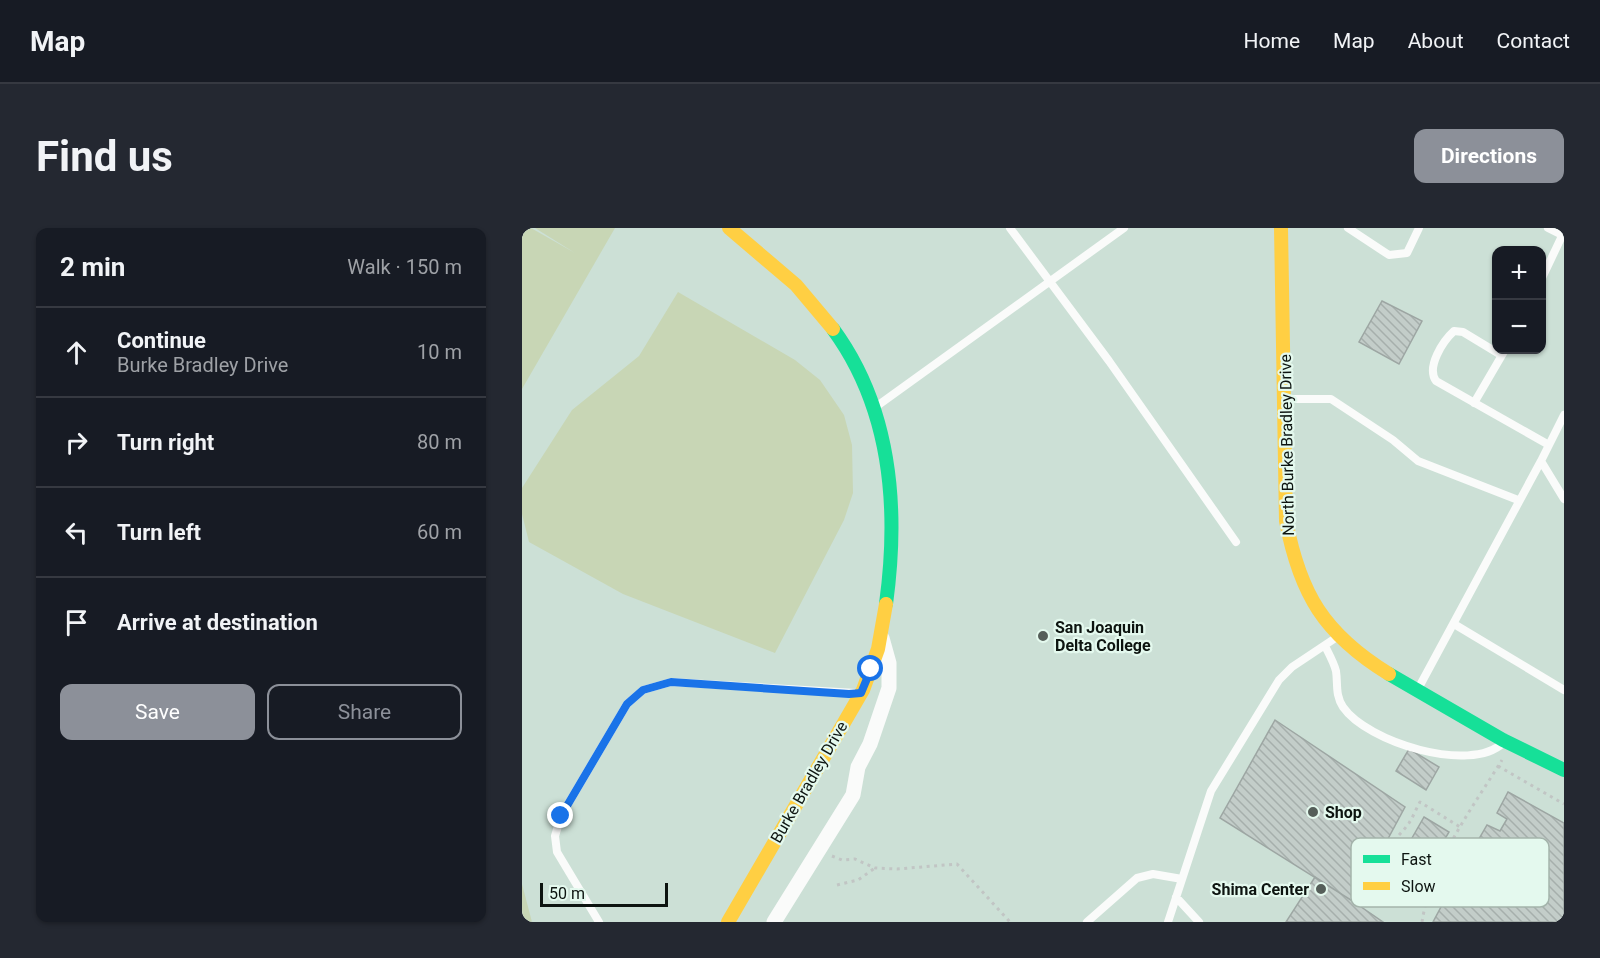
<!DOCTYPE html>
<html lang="en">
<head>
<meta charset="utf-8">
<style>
	:root { --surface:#171b24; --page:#242831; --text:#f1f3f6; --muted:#9ea1a6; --line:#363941; --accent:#8c9099 }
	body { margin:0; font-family:Roboto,sans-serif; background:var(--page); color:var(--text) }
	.controls { position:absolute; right:18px; top:18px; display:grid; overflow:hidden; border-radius:12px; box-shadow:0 2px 4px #0004 }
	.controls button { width:54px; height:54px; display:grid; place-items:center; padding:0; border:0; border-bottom:2px solid var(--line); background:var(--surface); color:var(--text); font:30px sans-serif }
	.scale { position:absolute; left:18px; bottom:15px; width:128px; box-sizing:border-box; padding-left:6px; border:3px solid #0d1410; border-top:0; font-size:16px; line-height:21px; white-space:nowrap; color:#0d1410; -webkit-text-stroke:4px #e4f9ee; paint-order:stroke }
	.stop { position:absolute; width:18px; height:18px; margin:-14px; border:4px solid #1a73e8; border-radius:50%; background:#fff }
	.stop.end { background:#1a73e8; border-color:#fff; box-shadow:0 2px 6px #0008 }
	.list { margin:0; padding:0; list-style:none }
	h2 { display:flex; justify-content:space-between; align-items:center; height:78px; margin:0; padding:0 24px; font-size:26px }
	h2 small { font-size:20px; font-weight:400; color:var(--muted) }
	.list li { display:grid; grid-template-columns:39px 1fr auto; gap:18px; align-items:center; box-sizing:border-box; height:90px; padding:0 24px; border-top:2px solid var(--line) }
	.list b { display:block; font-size:22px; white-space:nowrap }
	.list p { margin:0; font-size:20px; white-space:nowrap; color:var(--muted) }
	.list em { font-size:20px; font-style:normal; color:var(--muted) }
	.actions { display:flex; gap:12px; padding:18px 24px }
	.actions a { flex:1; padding:14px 0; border:2px solid var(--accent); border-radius:12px; text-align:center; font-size:21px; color:var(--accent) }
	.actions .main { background:var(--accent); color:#fff }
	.icon { flex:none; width:33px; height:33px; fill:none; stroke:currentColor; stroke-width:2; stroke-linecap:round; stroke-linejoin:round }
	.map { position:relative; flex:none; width:1042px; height:694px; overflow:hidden; border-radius:12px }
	header { display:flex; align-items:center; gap:36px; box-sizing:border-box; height:84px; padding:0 30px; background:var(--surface); border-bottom:2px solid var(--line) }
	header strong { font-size:28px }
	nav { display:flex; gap:33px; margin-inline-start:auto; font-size:21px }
	.intro { display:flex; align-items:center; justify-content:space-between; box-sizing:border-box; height:144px; padding:0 36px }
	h1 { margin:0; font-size:42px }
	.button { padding:15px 27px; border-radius:12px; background:var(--accent); color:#fff; font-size:21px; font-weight:700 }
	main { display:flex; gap:36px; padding:0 36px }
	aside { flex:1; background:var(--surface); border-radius:12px; box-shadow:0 2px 4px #0004 }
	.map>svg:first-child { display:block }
	.built { fill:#cce0d6; fill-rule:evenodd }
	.green { fill:#c8d6b5 }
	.building { fill:url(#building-back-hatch); stroke:#9da6a3; stroke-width:1.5 }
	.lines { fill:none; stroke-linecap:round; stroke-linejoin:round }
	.path { stroke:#c1c5c4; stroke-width:3; stroke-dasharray:3 4.5; stroke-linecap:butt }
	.lane { stroke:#fafbfa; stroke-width:8 }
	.street { stroke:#fafbfa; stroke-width:15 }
	.fast { stroke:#16e098; stroke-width:14 }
	.slow { stroke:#ffcf43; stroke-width:14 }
	.route { stroke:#1a73e8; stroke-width:8 }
	.poi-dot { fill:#555e59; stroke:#e4f9ee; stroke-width:2 }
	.labels { text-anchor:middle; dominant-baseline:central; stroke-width:4.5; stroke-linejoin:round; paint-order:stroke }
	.street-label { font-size:16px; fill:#0d1410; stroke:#e4f9ee }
	.poi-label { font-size:16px; font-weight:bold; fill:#0d1410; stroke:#e4f9ee; text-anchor:start }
	.key { fill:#e4f9ee; stroke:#a4b4ab; stroke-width:1.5 }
	.key-label { font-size:16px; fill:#0d1410 }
</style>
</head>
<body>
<header>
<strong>Map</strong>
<nav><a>Home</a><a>Map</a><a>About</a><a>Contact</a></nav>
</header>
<div class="intro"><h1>Find us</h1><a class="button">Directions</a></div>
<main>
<aside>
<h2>2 min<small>Walk · 150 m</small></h2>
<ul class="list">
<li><svg class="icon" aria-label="ahead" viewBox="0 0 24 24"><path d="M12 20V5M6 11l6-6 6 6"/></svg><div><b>Continue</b><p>Burke Bradley Drive</p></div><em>10 m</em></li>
<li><svg class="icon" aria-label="right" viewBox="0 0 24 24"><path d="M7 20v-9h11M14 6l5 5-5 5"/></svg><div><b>Turn right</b></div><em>80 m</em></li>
<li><svg class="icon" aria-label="left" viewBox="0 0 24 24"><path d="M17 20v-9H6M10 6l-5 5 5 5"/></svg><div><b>Turn left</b></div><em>60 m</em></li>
<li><svg class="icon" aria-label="arrive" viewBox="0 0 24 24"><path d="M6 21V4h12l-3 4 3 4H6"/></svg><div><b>Arrive at destination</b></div></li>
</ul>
<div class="actions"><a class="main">Save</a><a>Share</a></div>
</aside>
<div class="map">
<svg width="1042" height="694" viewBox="0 0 1042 694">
	<defs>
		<pattern id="building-back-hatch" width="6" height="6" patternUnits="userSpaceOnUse" patternTransform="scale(1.5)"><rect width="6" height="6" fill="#c3cdc9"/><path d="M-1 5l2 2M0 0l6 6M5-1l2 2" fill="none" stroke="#a6afac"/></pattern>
	</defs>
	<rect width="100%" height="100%" fill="#dce6e1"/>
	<path class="built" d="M0 0H1042V694H0ZM975 22H1020V122H975Z"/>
	<path class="green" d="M0 0H9L53 25 13 0H93L0 161Z
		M156 64 273 132 298 152 322 187 330 217 331 265 322 292 253 425 101 366 7 314 0 286V260L50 182 117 128Z
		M0 656 10 694H0Z"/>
	<path class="building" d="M860 73 900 93 877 136 837 114Z
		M753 492 883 579 832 674 698 590Z
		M887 521 917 539 904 562 874 543Z
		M986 564 1042 595V694H911L936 647 941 650 950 632 946 630 965 597 978 603 985 591 975 585Z
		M902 589 927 604 894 660 870 645Z
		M793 649 832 674 861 694H764Z"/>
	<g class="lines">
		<path class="path" d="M976 538 1042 576
			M310 628 320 632 333 631 353 640 375 641 435 636 488 694
			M315 657 336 652 353 640
			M903 676 863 652C850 629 875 612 887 595 891 589 894 581 898 574L938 599
			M900 694C909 635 949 582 980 532"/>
		<path class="lane" d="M488 0 587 133 714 314
			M826 0 867 27 885 25 897 0
			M1026 0 1042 8
			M1020 50 1040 8
			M979 127 941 104 932 103C921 113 904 139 914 153L1027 217
			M765 171H809L871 212 896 233 996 272
			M952 175 983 122
			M355 178 602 0
			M1042 187 1019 233 1042 271
			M932 396 1042 462
			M803 418C807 426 812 435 814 443 816 456 813 467 821 479 845 514 948 546 981 515
			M896 461 1019 233
			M654 669 677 694
			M77 694 35 624 33 608 39 588 105 476 121 462 149 454 334 465
			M565 694 615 650 631 646 660 651
			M646 694 689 563 757 452 770 439 815 409"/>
		<path class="street" d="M252 694 331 567 336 539 348 516 367 460V435L360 410"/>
		<path class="fast" d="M311 101C369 180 377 281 364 376
			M867 446 981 512 1042 542"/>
		<path class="slow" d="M207 0 274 57 311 101
			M759 0 764 293C778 366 802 406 867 446
			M206 694 341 462 356 421 364 376"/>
	</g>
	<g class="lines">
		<path class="route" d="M39 588 105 476 121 462 149 454 327 466 339 465 349 441"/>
	</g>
	<g class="poi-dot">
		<circle cx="521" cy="408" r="6"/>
		<circle cx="791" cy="584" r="6"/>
		<circle cx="799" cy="661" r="6"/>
	</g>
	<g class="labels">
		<g class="street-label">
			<text transform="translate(765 217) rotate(-91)">North Burke Bradley Drive</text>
			<text transform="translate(287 554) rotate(-60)">Burke Bradley Drive</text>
		</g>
		<g class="poi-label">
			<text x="533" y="399">San Joaquin<tspan x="533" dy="18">Delta College</tspan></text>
			<text x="803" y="584">Shop</text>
			<text x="787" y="661" text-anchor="end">Shima Center</text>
		</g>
	</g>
	<rect x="829" y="610" width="198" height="69" rx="9" class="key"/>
	<rect x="841" y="627" width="27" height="8" fill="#16e098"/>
	<rect x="841" y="654" width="27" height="8" fill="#ffcf43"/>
	<g class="key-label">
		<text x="879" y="637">Fast</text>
		<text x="879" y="664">Slow</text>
	</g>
</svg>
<div class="controls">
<button>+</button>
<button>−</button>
</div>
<div class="scale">50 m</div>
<div class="stop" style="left:349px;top:441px"></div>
<div class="stop end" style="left:39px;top:588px"></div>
</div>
</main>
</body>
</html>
